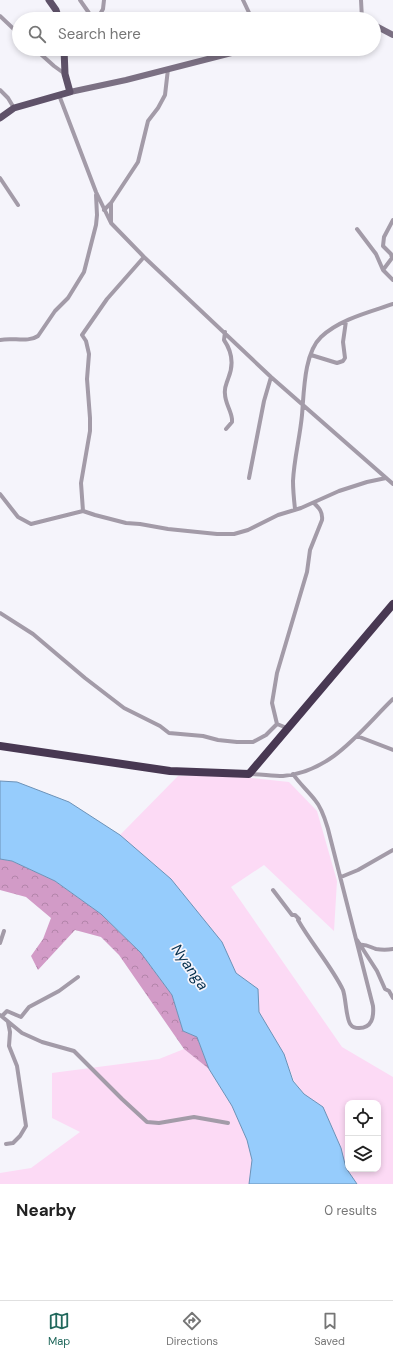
<!DOCTYPE html>
<html lang="en">
<head>
<meta charset="utf-8">
<style>
	:root { --surface:#fff; --page:#f2f2f2; --text:#222; --muted:#767676; --line:#e0e0e0; --accent:#21685c }
	body { margin:0; font-family:"DM Sans",sans-serif; background:var(--page); color:var(--text) }
	.controls { position:absolute; right:12px; bottom:12px; display:grid; overflow:hidden; border-radius:8px; box-shadow:0 2px 6px #0003 }
	.controls button { width:36px; height:36px; display:grid; place-items:center; padding:0; border:0; border-bottom:1px solid var(--line); background:var(--surface); color:var(--text); font:20px sans-serif }
	.list { margin:0; padding:0; list-style:none }
	h2 { display:flex; justify-content:space-between; align-items:center; height:52px; margin:0; padding:0 16px; font-size:17px }
	h2 small { font-size:13px; font-weight:400; color:var(--muted) }
	.icon { flex:none; width:22px; height:22px; fill:none; stroke:currentColor; stroke-width:2; stroke-linecap:round; stroke-linejoin:round }
	.map { position:relative; flex:none; width:393px; height:1184px; overflow:hidden }
	.search { position:absolute; background:var(--surface); box-shadow:0 2px 6px #0003; left:12px; right:12px; top:12px; height:44px; display:flex; align-items:center; gap:10px; box-sizing:border-box; padding:0 14px; border-radius:22px; color:var(--muted); font-size:15px }
	.sheet { height:116px; background:var(--surface) }
	nav { display:flex; justify-content:space-around; align-items:center; box-sizing:border-box; height:56px; border-top:1px solid var(--line); background:var(--surface); font-size:11px; color:var(--muted) }
	nav a { display:grid; justify-items:center; gap:2px }
	nav .on { color:var(--accent) }
	.map>svg:first-child { display:block }
	.green { fill:#fcdaf5; fill-rule:evenodd }
	.forest { fill:url(#forest-crowns) }
	.water { fill:#96ccfc; stroke:#6d92b7 }
	.lines { fill:none; stroke-linecap:round; stroke-linejoin:round }
	.street { stroke:#a39ba8; stroke-width:4 }
	.secondary { stroke:#7b7083; stroke-width:6 }
	.primary { stroke:#5f5269; stroke-width:7 }
	.highway { stroke:#483852; stroke-width:8 }
	.labels { text-anchor:middle; dominant-baseline:central; stroke-width:3.5; stroke-linejoin:round; paint-order:stroke }
	.water-label { font-size:15px; font-style:italic; fill:#032e4c; stroke:#f5f4fb }
</style>
</head>
<body>
<div class="map">
<svg width="393" height="1184" viewBox="0 0 393 1184">
	<defs>
		<pattern id="forest-crowns" width="20" height="18" patternUnits="userSpaceOnUse"><rect width="20" height="18" fill="#d29bc7"/><path d="M2 6a3 3 0 1 1 6 0M12 15a3 3 0 1 1 6 0" fill="none" stroke="#b384aa"/></pattern>
	</defs>
	<rect width="100%" height="100%" fill="#f5f4fb"/>
	<path class="green" d="M224 775 289 782 317 811 337 881 334 931 264 865 231 887 342 1047 393 1077V1184H357L346 1168 341 1148 323 1107 304 1094 294 1081 284 1054 259 1012 258 989 236 973 222 942 171 879 120 835 178 776ZM348 1103H378V1169H348Z
		M184 1049 209 1069 232 1106 247 1140 252 1160 249 1184H0V1173L31 1168 80 1132 52 1118V1073L159 1059Z"/>
	<path class="forest" d="M0 859 12 861 55 881 101 914 141 953 172 995 183 1031 197 1037 209 1069 184 1049 119 955 101 937 75 930 38 970 31 956 43 939 51 918 26 897 0 890Z"/>
	<path class="water" d="M0 781 17 782 69 802 120 835 171 879 222 942 236 973 258 989 259 1012 284 1054 293 1081 304 1094 323 1107 341 1148 346 1168 357 1184H249L252 1160 247 1140 232 1106 209 1069 197 1037 183 1031 172 995 141 953 101 914 55 881 12 861 0 859Z"/>
	<g class="lines">
		<path class="street" d="M80 0 89 13 94 17 99 16 103 9 104 0
			M243 0 252 19
			M361 0 362 19
			M0 16 19 34
			M35 49 54 66 65 74
			M0 90 8 98 14 108
			M59 95 96 192 111 223 144 257 271 377 393 484
			M0 178 18 205
			M104 210 111 203 138 162 148 121 158 108 165 95 168 69
			M111 222V203
			M357 229 376 254 383 270 393 280
			M383 270 392 258 391 254 383 246 384 237 393 220
			M225 332 224 340C233 353 234 365 228 379 226 385 224 388 225 394 225 403 231 410 232 419V422L226 429
			M0 340C12 337 28 343 38 336L55 311 68 298 84 272 96 225 97 215 96 195
			M311 355 337 363 343 361 345 358 343 342 346 321
			M249 478 264 401 271 377
			M0 494 18 517 31 524 83 511 95 515 126 523 140 524 168 529 217 534H234L248 530 278 515 301 508 339 491 367 482 386 478
			M295 509C294 500 293 490 293 481 294 459 300 437 302 415 304 392 304 353 321 337 340 319 370 312 393 304
			M83 511 81 483 90 431V418L87 379 89 354 86 341 82 335 107 299 144 257
			M0 613 33 634 85 678 124 708 160 726 169 733 203 736 218 740 237 742H253L266 735 277 724
			M287 728 277 724 272 703 277 673 307 572 310 550 322 520C323 512 319 508 314 503
			M357 736 393 750
			M249 774C260 774 272 776 283 776 332 772 361 730 393 699
			M341 877 358 870 393 850
			M273 890 292 915H295L299 919 298 920C311 943 332 967 343 990 346 998 346 1021 351 1025 353 1028 356 1028 359 1028 372 1028 374 1017 373 1006L328 829C325 819 322 808 315 800 308 791 299 783 293 774
			M357 940 377 971 385 989 389 991 393 998
			M0 943 4 931
			M360 945C366 944 370 947 376 949 382 950 387 950 393 949
			M0 1015 22 1033 42 1042 74 1051 122 1099 147 1122 159 1123 194 1117 228 1123
			M2 1016 7 1011 21 1017 29 1007 59 991 78 977
			M6 1144 13 1143 20 1136 26 1126 17 1066 9 1046 10 1032 8 1022"/>
		<path class="secondary" d="M374 25 393 35
			M70 92 126 80 247 49"/>
		<path class="primary" d="M49 0 56 10 59 19
			M0 118 14 108 70 92 65 74 64 49"/>
		<path class="highway" d="M0 746 170 771 249 774 393 604"/>
	</g>
	<g class="labels">
		<g class="water-label">
			<text transform="translate(190 967) rotate(55)">Nyanga</text>
		</g>
	</g>
</svg>
<div class="controls">
<button><svg class="icon" aria-label="locate" viewBox="0 0 24 24"><circle cx="12" cy="12" r="6"/><path d="M12 2v4M12 18v4M2 12h4M18 12h4"/></svg></button>
<button><svg class="icon" aria-label="layers" viewBox="0 0 24 24"><path d="M12 4l9 5-9 5-9-5zM3 14l9 5 9-5"/></svg></button>
</div>
<div class="search"><svg class="icon" aria-label="search" viewBox="0 0 24 24"><circle cx="10" cy="10" r="6"/><path d="M15 15l6 6"/></svg>Search here</div>
</div>
<section class="sheet">
<h2>Nearby<small>0 results</small></h2>
<ul class="list">
</ul>
</section>
<nav>
<a class="on"><svg class="icon" aria-label="map" viewBox="0 0 24 24"><path d="M3 6l6-2 6 2 6-2v14l-6 2-6-2-6 2zM9 4v14M15 6v14"/></svg>Map</a>
<a><svg class="icon" aria-label="directions" viewBox="0 0 24 24"><path d="M12 3l9 9-9 9-9-9zM9 14v-3h6M13 9l2 2-2 2"/></svg>Directions</a>
<a><svg class="icon" aria-label="saved" viewBox="0 0 24 24"><path d="M7 4h10v16l-5-4-5 4z"/></svg>Saved</a>
</nav>
</body>
</html>
